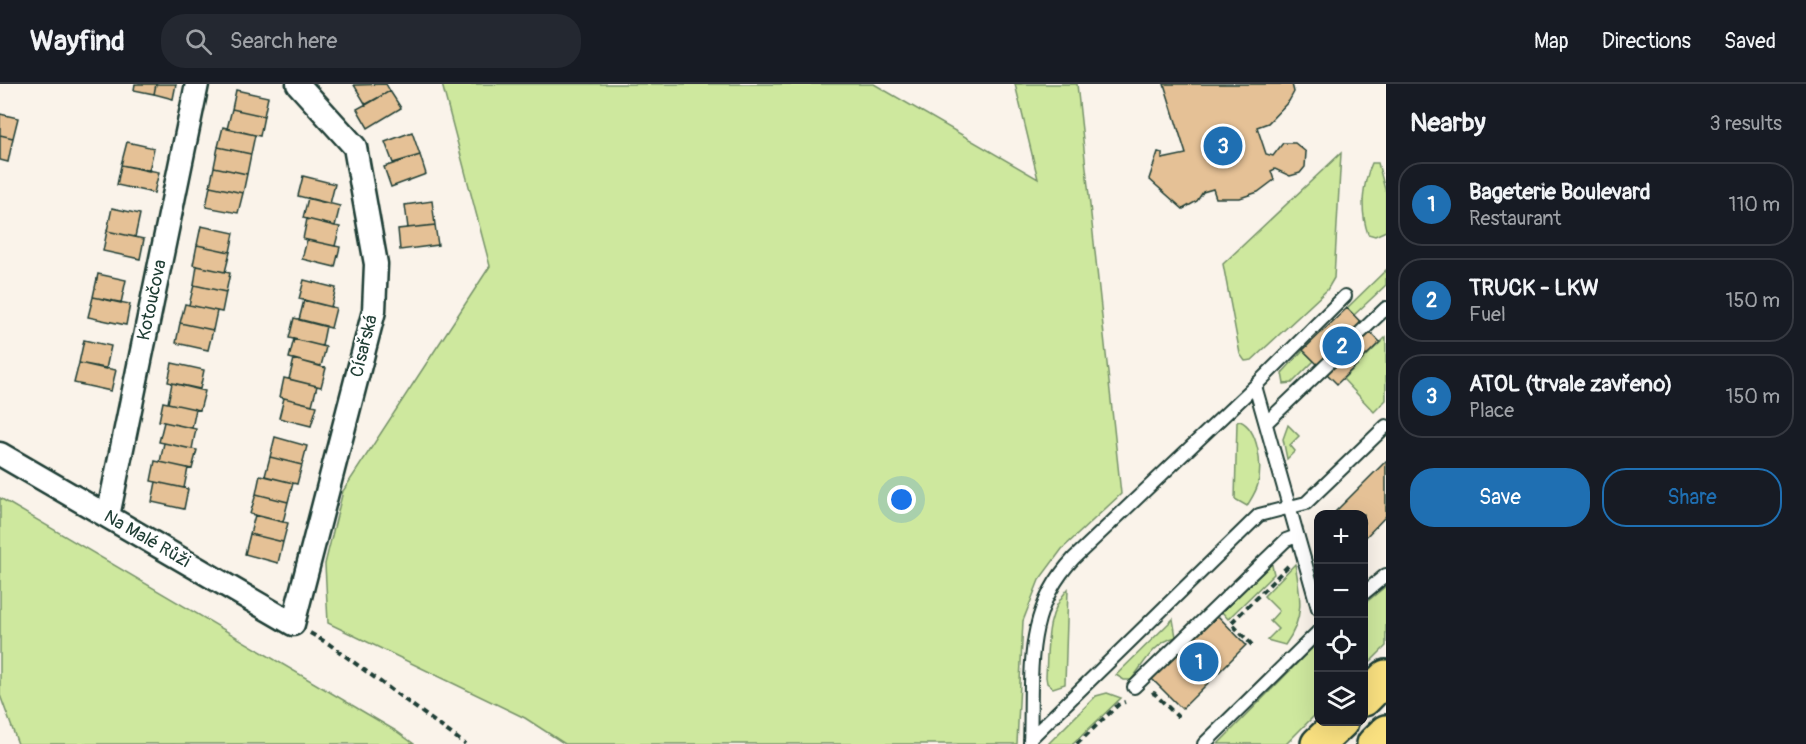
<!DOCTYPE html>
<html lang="en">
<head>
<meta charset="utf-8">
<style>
	:root { --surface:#171b24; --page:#242831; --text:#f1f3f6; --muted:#9ea1a6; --line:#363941; --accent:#1f6fb2 }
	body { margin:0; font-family:Pangolin,sans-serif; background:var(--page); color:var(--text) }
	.controls { position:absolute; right:18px; bottom:18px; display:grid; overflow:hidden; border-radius:12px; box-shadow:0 6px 24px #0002 }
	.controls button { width:54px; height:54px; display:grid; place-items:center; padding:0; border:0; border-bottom:2px solid var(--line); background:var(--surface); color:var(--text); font:30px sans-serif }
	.you { position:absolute; left:902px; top:416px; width:21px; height:21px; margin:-15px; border:4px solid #fff; border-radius:50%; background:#1a73e8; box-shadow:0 0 0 9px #1a73e833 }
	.badge { display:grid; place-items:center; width:39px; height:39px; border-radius:50%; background:var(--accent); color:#fff; font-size:20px; font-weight:700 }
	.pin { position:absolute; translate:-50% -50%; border:3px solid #fff; box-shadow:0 2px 6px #0006 }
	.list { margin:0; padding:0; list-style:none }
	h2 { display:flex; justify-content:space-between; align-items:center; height:78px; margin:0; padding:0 24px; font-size:26px }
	h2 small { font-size:20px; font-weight:400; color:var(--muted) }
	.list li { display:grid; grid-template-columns:39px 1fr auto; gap:18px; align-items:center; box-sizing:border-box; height:84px; margin:0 12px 12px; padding:0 12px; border:2px solid var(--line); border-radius:24px }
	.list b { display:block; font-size:22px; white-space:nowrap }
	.list p { margin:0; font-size:20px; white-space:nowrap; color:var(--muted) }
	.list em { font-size:20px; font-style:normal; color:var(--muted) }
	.actions { display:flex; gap:12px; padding:18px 24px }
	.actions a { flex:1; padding:14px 0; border:2px solid var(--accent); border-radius:24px; text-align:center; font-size:21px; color:var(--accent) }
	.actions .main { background:var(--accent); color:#fff }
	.icon { flex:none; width:33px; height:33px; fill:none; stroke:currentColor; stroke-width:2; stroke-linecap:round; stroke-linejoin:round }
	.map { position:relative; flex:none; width:1386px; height:660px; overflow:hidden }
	header { display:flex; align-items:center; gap:36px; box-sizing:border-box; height:84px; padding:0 30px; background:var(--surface); border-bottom:2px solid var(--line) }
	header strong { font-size:28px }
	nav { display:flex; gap:33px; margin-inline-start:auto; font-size:21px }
	.search { width:420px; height:54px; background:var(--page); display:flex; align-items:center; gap:15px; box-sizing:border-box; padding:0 21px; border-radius:24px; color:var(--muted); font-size:22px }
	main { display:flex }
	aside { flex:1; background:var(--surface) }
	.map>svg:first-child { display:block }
	.green { fill:#cee89e; stroke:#769269; stroke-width:1.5 }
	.building { fill:#e5c196; stroke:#1f3d34; stroke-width:1.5 }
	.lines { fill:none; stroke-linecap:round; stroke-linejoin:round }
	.service-casing { stroke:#1f3d34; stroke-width:16 }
	.minor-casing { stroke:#1f3d34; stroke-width:27 }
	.motorway-casing { stroke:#1f3d34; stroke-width:38 }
	.path { stroke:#1f3d34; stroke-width:4; stroke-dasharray:6 4.5; stroke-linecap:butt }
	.service { stroke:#fff; stroke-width:12 }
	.minor { stroke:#fff; stroke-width:22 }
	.motorway { stroke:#fae180; stroke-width:33 }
	.labels { text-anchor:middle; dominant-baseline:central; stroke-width:4.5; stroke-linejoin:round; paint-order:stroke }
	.street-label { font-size:18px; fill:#1f3d34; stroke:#fff }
</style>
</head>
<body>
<header>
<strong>Wayfind</strong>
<div class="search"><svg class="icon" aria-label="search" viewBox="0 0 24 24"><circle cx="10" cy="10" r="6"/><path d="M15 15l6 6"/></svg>Search here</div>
<nav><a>Map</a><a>Directions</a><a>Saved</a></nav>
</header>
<main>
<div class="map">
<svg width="1386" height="660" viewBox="0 0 1386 660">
	<rect width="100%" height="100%" fill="#faf3ea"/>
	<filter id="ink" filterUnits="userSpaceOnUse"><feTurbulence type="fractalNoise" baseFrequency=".0167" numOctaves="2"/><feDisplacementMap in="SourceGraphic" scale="12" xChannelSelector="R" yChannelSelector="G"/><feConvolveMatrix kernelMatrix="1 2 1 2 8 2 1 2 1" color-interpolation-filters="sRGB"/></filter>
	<g filter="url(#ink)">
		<path class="green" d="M442 0H874L1038 95 1015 0H1077L1121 410 1062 465 1039 496 1023 537 1017 660H565L525 634 328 539 325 480 343 407 490 182Z
			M1341 69 1334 194 1327 206 1252 276 1245 277 1240 270 1223 180Z
			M1372 79H1378L1386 109V147L1375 152 1368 150C1360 127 1362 101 1372 79Z
			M1386 186V201L1354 231 1347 224Z
			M1386 253V316L1374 328 1343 295Z
			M1303 266 1314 277 1292 299 1284 300 1282 289Z
			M1240 337C1259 345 1262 383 1258 400 1256 408 1251 415 1247 422L1235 415 1237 338Z
			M1288 341 1299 352 1290 361 1295 367 1287 375 1283 355Z
			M0 414 396 647 414 660H18L0 611Z
			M1271 477 1274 490 1228 535 1221 527Z
			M1295 480C1301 512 1305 534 1285 561L1267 556 1278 545 1270 537 1279 527 1264 512Z
			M1386 502V562L1364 584V520Z
			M1068 505 1065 600 1053 604 1047 599 1046 593C1048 560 1045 531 1068 505Z
			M1173 535 1176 553C1154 558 1144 580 1131 596H1124L1116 591Z
			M1318 558V628L1286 660H1218Z
			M1107 609 1121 614 1073 660H1048L1096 612Z"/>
		<path class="building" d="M135 0H156L154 10 134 6Z
			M156 0H176L173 15 154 10Z
			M386 0 390 7 366 21 354 1Z
			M1164 0H1292L1294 8 1289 17 1268 39 1257 43 1266 70 1273 72 1283 59H1295L1306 68 1305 83 1300 89 1290 92 1275 85 1271 87 1274 96 1258 108 1240 114H1216L1213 105 1203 108 1197 117 1183 125 1149 95 1158 68 1162 69V75L1186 70Z
			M236 6 268 13 264 32 232 25Z
			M390 7 401 24 368 44 357 25Z
			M232 25 264 32 260 52 227 45Z
			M0 30 18 34 13 54 0 51Z
			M223 43 255 51 251 70 218 63Z
			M412 48 420 71 393 79 385 58Z
			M0 51 13 54 8 78 0 76Z
			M127 58 154 64 149 87 121 81Z
			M218 63 251 70 247 90 214 83Z
			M420 71 426 90 391 103 384 83Z
			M121 81 159 88 154 109 117 101Z
			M214 83 247 90 243 109 210 102Z
			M303 92 335 100 330 120 298 112Z
			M210 102 243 109 238 129 206 123Z
			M308 114 340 122 335 142 303 134Z
			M432 117 435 141 408 144 405 121Z
			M112 124 140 130 135 153 107 147Z
			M307 135 340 143 335 162 303 155Z
			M435 141 438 161 400 166 398 145Z
			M201 142 234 149 230 168 197 161Z
			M107 147 144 155 140 175 103 167Z
			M307 156 340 163 335 183 302 175Z
			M197 161 230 168 225 188 193 181Z
			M197 182 230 189 226 208 194 201Z
			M98 190 126 196 121 219 93 213Z
			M304 196 336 204 331 223 299 215Z
			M194 201 226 208 222 228 189 221Z
			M93 213 130 220 126 241 88 233Z
			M304 216 336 224 331 244 299 236Z
			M185 220 217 227 213 246 180 239Z
			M1347 224 1380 258 1337 300 1303 266Z
			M294 234 326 242 322 262 289 254Z
			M180 239 213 246 208 266 176 259Z
			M294 255 326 263 321 282 289 274Z
			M84 256 111 262 106 285 79 279Z
			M294 275 326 284 321 303 289 295Z
			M79 279 116 286 111 307 74 299Z
			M172 279 204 286 200 305 168 298Z
			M284 294 317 302 312 321 280 313Z
			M172 299 205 307 200 326 168 319Z
			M284 314 317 322 311 342 279 334Z
			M163 318 196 325 192 344 159 337Z
			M164 338 196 345 192 365 159 358Z
			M275 353 307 362 302 381 270 373Z
			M164 359 197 366 192 385 160 378Z
			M270 373 302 381 297 400 265 392Z
			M155 377 188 384 184 404 151 397Z
			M1386 377V432L1364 455V430H1333Z
			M260 391 293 399 288 418 256 410Z
			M156 398 188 405 184 425 152 418Z
			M256 410 288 418 283 438 250 430Z
			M255 431 288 439 283 458 250 450Z
			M250 450 283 458 278 479 245 470Z
			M1217 531 1246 561 1182 625 1152 595Z"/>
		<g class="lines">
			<defs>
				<path id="service" d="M1255 302 1318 524
					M1266 339 1386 224
					M1364 509 1386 491
					M1134 603 1286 456 1297 452
					M1030 655 1259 431 1306 419 1386 342
					M1030 660C1033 589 1022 529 1074 474L1255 302 1345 212
					M1204 660 1318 548"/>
				<path id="minor" d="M0 370 293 540 374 227 376 180 355 63 298 0
					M108 432 197 0"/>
				<path id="motorway" d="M1364 615 1386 593
					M1318 660 1341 638
					M1374 660 1386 648"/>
			</defs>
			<use href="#service" class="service-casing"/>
			<use href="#minor" class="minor-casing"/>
			<use href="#motorway" class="motorway-casing"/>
			<path class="path" d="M310 549 329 560 465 660
				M1252 561 1231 539 1288 482 1287 480
				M1152 610 1154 609 1178 633
				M1077 660 1119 620 1125 618"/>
			<use href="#service" class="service"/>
			<use href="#minor" class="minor"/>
			<use href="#motorway" class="motorway"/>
		</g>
	</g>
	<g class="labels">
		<g class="street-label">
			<text transform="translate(152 216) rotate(-78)">Kotoučova</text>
			<text transform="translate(364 262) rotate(-76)">Císařská</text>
			<text transform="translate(147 455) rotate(30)">Na Malé Růži</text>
		</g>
	</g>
</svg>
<div class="controls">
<button>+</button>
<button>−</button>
<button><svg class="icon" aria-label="locate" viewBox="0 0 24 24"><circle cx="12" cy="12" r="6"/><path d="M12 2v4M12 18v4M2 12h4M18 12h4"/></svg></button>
<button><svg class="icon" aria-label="layers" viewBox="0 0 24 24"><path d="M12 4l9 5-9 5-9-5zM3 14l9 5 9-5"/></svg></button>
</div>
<div class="you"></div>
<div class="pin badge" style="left:1199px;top:578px">1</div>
<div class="pin badge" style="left:1342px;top:262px">2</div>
<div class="pin badge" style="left:1223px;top:62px">3</div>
</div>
<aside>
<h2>Nearby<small>3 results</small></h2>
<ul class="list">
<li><span class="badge">1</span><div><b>Bageterie Boulevard</b><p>Restaurant</p></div><em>110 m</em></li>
<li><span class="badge">2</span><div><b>TRUCK - LKW</b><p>Fuel</p></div><em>150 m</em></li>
<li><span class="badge">3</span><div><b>ATOL (trvale zavřeno)</b><p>Place</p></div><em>150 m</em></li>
</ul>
<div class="actions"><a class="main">Save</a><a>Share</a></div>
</aside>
</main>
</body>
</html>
